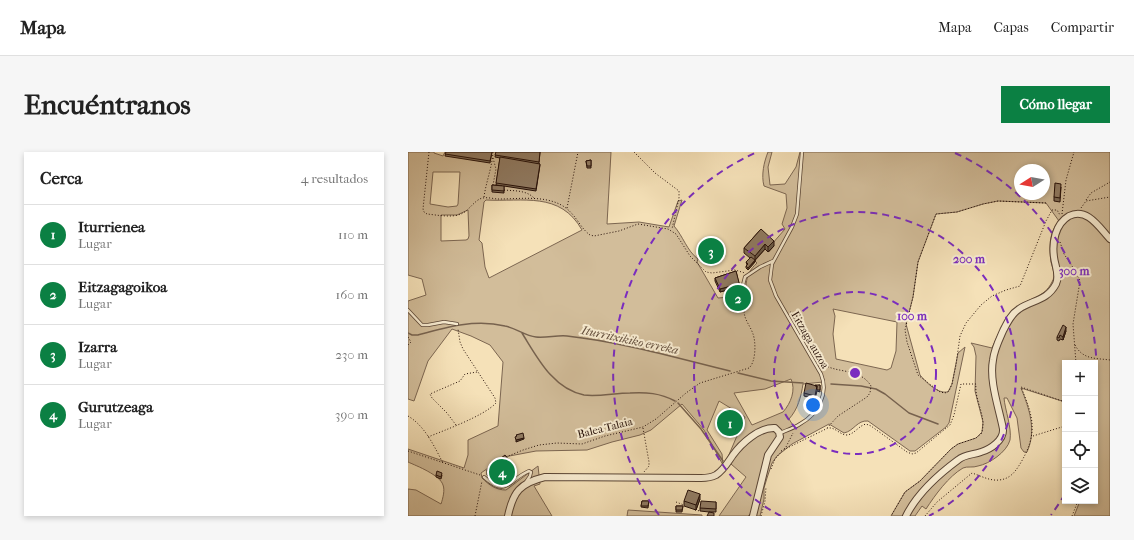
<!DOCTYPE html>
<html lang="es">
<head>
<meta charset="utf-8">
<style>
	:root { --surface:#fff; --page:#f6f6f6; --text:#222; --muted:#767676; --line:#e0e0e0; --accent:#0b8043 }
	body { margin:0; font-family:"IM FELL French Canon",serif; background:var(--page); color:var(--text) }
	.controls { position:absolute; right:12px; bottom:12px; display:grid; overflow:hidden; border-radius:0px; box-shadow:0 2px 6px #0003 }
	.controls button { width:36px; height:36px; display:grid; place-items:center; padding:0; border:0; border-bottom:1px solid var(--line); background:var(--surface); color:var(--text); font:20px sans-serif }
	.compass { position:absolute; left:606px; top:12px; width:36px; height:36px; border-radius:50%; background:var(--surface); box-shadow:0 2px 6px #0003; rotate:259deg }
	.you { position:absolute; left:405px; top:253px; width:14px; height:14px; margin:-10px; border:3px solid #fff; border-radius:50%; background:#1a73e8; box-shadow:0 0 0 6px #1a73e833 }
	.badge { display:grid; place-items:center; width:26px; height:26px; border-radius:50%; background:var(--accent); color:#fff; font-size:13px; font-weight:700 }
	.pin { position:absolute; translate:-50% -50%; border:2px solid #fff; box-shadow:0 1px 4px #0006 }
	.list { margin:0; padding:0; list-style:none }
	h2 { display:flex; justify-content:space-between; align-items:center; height:52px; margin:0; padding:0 16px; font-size:17px }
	h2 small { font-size:13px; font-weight:400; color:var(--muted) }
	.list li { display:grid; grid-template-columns:26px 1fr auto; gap:12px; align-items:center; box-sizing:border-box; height:60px; padding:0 16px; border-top:1px solid var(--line) }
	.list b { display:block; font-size:15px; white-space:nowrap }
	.list p { margin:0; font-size:13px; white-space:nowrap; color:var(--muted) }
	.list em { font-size:13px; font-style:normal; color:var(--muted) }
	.icon { flex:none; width:22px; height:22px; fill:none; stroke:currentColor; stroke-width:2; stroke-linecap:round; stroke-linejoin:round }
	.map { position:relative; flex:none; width:702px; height:364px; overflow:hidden; border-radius:0px }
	header { display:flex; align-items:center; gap:24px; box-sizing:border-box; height:56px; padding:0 20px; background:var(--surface); border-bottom:1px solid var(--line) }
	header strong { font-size:19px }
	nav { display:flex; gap:22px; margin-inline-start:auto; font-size:14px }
	.intro { display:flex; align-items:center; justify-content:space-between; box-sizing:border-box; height:96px; padding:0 24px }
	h1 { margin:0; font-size:28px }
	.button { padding:10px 18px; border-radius:0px; background:var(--accent); color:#fff; font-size:14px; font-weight:700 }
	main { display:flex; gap:24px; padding:0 24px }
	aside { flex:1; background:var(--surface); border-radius:0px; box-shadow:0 2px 6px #0003 }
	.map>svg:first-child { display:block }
	.green { fill:#d2bd9a; stroke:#7c6651; fill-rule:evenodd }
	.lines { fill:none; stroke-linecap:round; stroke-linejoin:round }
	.stream { stroke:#77624e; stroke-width:1.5 }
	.service-casing { stroke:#594434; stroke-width:4 }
	.tertiary-casing { stroke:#594434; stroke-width:8 }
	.path { stroke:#250f08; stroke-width:1; stroke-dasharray:1 2; stroke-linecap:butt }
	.service { stroke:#f8ecd1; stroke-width:2.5 }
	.tertiary { stroke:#f8ecd1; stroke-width:6 }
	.wall { fill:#7d6b56; stroke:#250f08 }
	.shaded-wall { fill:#665746; stroke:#250f08 }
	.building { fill:#917c64; stroke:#250f08 }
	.ring { fill:none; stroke:#7b2cbf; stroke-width:2; stroke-dasharray:7 5 }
	.labels { text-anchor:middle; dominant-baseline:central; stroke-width:4; stroke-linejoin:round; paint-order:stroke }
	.street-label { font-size:11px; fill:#250f08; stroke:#f8ecd1 }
	.water-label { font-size:12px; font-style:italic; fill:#634e3c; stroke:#f8ecd1 }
	.centre { fill:#7b2cbf; stroke:#f8ecd1; stroke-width:2 }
	.ring-label { font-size:12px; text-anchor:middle; font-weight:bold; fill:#7b2cbf; stroke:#f8ecd1; stroke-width:4; stroke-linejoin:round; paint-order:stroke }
</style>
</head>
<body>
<header>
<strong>Mapa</strong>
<nav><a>Mapa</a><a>Capas</a><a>Compartir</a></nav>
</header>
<div class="intro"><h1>Encuéntranos</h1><a class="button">Cómo llegar</a></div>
<main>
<aside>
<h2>Cerca<small>4 resultados</small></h2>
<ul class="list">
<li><span class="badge">1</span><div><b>Iturrienea</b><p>Lugar</p></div><em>110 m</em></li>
<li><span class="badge">2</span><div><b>Eitzagagoikoa</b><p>Lugar</p></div><em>160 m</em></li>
<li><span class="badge">3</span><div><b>Izarra</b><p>Lugar</p></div><em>230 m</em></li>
<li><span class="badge">4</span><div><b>Gurutzeaga</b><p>Lugar</p></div><em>390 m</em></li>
</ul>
</aside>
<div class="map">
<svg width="702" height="364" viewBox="0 0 702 364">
	<rect width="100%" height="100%" fill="#f5e1b8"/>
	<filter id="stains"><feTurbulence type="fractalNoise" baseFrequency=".005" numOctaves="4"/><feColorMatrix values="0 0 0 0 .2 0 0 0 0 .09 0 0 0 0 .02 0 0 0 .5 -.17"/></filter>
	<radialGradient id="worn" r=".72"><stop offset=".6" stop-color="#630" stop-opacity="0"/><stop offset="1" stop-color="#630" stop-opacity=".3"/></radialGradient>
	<path class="green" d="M0 0H26V1L35 4 37 0H203L199 72 231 70 261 75 270 49 274 48 266 74C275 84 279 99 290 107L289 110 310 146 322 145 328 155H338C338 138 335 123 349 111L347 109 357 97 361 100 366 94 364 92 377 77 374 72 379 56 378 42 356 34C353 23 356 10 360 0H364L360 15 362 33 377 32 388 15 392 0H702V364H666L672 349H687L688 300 687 211H657V250L613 236C621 256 629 278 619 300H616L613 296 609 266 599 246H596C597 258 604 276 602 288 599 300 581 312 570 314 565 316 559 314 555 316 541 324 527 343 518 357L514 354 507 364H483L497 340 512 329 543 297 550 292 568 286 574 280 575 270 567 239 568 204 566 195 563 191 584 196C590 183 598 162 610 154 622 146 636 146 644 130 648 123 645 118 643 110 641 96 641 80 651 69L638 51 590 49 575 52 549 60 528 62 510 110 505 145 498 172 512 223C518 230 529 242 540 240L544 232 550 201 557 195 541 271 538 275 507 299H502L460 269C449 268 446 279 436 281L421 272 384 292 369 304 364 311 359 326 356 336V347L352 364H342L343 361 340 364H311L338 325 323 312 320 305 337 265 311 249 299 278 314 302 315 313 296 278 274 252 243 278 232 283 204 290 179 298 128 299 96 305 73 321 74 326C81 333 88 338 98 338L130 314 132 332 126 334 144 364H0V337L8 338 33 352C35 346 37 338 35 333 32 323 9 314 0 310V297L56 316 60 303V288L90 274 95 210 82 193 63 184 44 177 20 209 6 249 0 247V149L18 143 14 127 0 123ZM612 18H636V42H612ZM25 20H52L50 52 49 54 40 55 22 52ZM78 48C115 50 152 39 174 78L81 126 77 115 74 91 71 88 76 50ZM60 58 61 84 60 87 58 88 33 89V63H49ZM425 157 489 170 488 199 483 216 479 218 428 207 425 182 427 164ZM383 227C388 238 383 251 375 260L344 273 326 241 357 237ZM415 230V245L403 264 386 275 381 267C390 257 393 245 395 232Z
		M220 358 294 363V364H219Z"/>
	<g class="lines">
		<path class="stream" d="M0 181 4 183H10C39 175 67 167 97 174 108 176 117 184 128 185 139 186 149 183 159 184 214 190 269 206 322 219
			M114 181C129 205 145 237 176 243 190 245 207 241 222 241 238 240 252 241 267 249
			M330 221 363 229 395 231
			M423 232 453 234 468 237 477 242 501 261 530 272
			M270 251 293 277 315 309"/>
		<defs>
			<path id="service" d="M335 154 334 137 337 125 352 115 365 109
				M0 158 14 173H20L36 170 49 172
				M372 281C379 278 386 276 392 272 410 262 421 242 413 222L368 144 362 128 364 112 384 75 389 62 394 0
				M76 325C99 346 100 328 121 319L123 320 122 324 118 330"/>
			<path id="tertiary" d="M100 364C105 340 112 331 137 325L293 326C298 326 304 325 308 323 316 318 320 310 325 303 333 292 351 275 367 276L371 280 372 285 360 303 345 364
				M498 364C509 342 531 322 550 308 557 302 565 303 573 300 583 297 596 288 595 277 591 256 581 229 585 208 586 198 591 188 595 179 599 171 603 162 611 157 624 148 639 149 648 132 652 123 647 114 646 105 644 91 647 72 661 64 679 55 691 75 702 87"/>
		</defs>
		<use href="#service" class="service-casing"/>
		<use href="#tertiary" class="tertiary-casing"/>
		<path class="path" d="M21 0 15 57 16 60 19 62C29 63 44 66 53 62 61 59 67 47 75 46 80 45 86 47 91 47 111 47 137 43 155 54 168 62 172 76 182 83L186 84 211 79 230 72 260 77 268 82 282 104 298 120 304 121 327 118 337 121
			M226 0 247 21 271 39V46L264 77
			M85 6 88 17 85 33
			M96 38C107 39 119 38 127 47
			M76 45C78 30 84 16 85 0
			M678 48 683 41 702 30
			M638 51 590 49 575 52 549 60 528 62 510 110 505 145 497 178 499 190 510 223 532 240 537 241 541 239 544 232 548 213 552 184 558 171 573 153 584 144 598 138 612 134 638 69 644 58H649L652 63
			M159 56 170 0
			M673 56 678 49 702 45
			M654 62 658 28 666 0
			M652 90 656 102 668 120 672 129 665 172 668 211
			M382 160C401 167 399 195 411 209 425 223 451 214 463 234L462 241 459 245 430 264 419 276
			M0 185 3 190 0 193
			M667 193C675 208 688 206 702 208
			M0 264C17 274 26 294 35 311
			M48 273 39 261 24 246 22 242 52 229 57 222 69 220
			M235 276 241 310V314L236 320
			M625 284 657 274
			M20 285C37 278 76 264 88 251L87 246 55 197 52 190 50 177
			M376 297 378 295 385 281
			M0 299 72 323
			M373 299 420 276C427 275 431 282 438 283 446 283 450 274 458 272L463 274 499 300 504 302 508 301 542 273 546 263 553 232H568C566 249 580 266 573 282L568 286 550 292 543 297 512 329 497 340 483 364
			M98 305 115 298 131 293 149 291 174 292 197 284 235 275 248 267 278 241 292 231 341 216C348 210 348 190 345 182 342 173 336 168 336 158
			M363 317 367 307 374 299
			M268 350 276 353
			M287 358 292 359
			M67 364 74 329
			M353 364 357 349 358 335
			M517 364 529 350 564 321C573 324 582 329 591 328 602 327 607 320 612 312 630 282 626 266 613 235L657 250
			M664 364 670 349"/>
		<use href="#service" class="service"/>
		<use href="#tertiary" class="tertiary"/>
	</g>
	<path class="wall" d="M38 0H84L82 11 37 4Z
		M88 0H132L131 11 132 13 128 39 96 34V41L84 40V33L94 34 88 33 92 6 87 5Z
		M183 8V16H179L178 9Z
		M653 35 652 50 646 49V45Z
		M353 77 366 94 360 100 357 97 347 108V110L340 118 338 116V114L339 113 338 110 342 106 336 101V96Z
		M308 96 307 107 297 106V102Z
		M328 119 335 149 327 151 323 137 312 140 307 129V126Z
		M658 179 655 188 652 187 651 189 649 188V185Z
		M412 233V240L409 239 407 247 396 244V241L407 234Z
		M324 264 327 269 324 279 316 277V273Z
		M79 318 107 321 88 333 79 323Z
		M28 323H34L33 327 28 325Z
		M292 347 288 358 276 354V349Z
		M234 349H241L240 356 233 355Z
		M308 350V360H301L306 364 301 360 292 359V356Z
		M268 354H275L274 360H268Z"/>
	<path class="shaded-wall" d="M366 89V94L360 100V95Z
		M357 92V97L347 108V110L340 118V116L347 109V104Z
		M323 134V137L312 140V137Z
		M335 146V149L327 151V148Z
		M658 175V179L655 188V185Z
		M327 265V269L324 279V276Z
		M116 286V287L108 290V288Z
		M107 316V321L88 333V328Z
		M292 342V347L288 358V353Z"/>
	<path class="building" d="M38 0H84L82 9 37 2Z
		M88 0H132L131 10 87 3Z
		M92 5 132 12 128 37 88 31Z
		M183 8V14H179L178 9Z
		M647 31 653 32 652 46 646 45Z
		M84 33 96 34V39L84 38Z
		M353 77 366 89 360 95 357 92 347 104 336 96Z
		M298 92 308 93 307 103 297 102Z
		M343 105 347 108 340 116 338 114 340 112 338 110Z
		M328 119 335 146 327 148 323 134 312 137 307 126Z
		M655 173 658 175 655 185 652 183 651 186 649 185Z
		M398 231 409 234 407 244 396 241Z
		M407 233H412V238H409V234H407Z
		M320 261 324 262 323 264 327 265 324 276 316 273Z
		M115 281 116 286 108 288 107 285 109 284 108 283Z
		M97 303 107 316 88 328 79 318 84 313Z
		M29 319 34 321 33 325 28 323Z
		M280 338 292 342 288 353 276 349Z
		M234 349H241L240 354H233Z
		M293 349 308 350V357L292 356Z
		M268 354H275L274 358H268Z
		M301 360 306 361V364H299Z"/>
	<g class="ring">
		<circle cx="447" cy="221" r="81"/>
		<path d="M373 364A161 161 0 1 1 521 364"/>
		<path d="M657 342A242 242 0 0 1 643 363M251 363A242 242 0 0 1 347 1M547 1A242 242 0 0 1 687 250"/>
	</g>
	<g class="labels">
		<g class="street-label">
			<text transform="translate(402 188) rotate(60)">Eitzaga auzoa</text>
			<text transform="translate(197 276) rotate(-14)">Balea Talaia</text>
		</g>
		<g class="water-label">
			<text transform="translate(222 188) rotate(12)">Iturritxikiko erreka</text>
		</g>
	</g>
	<circle cx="447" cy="221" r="6" class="centre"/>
	<g class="ring-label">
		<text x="561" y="111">200 m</text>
		<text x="666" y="123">300 m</text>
		<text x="504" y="168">100 m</text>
	</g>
	<rect width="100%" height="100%" filter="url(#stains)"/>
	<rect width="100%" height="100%" fill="url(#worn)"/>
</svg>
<div class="controls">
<button>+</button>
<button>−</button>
<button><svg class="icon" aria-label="locate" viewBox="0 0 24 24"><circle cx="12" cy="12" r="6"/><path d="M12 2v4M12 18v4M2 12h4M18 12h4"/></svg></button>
<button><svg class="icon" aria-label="layers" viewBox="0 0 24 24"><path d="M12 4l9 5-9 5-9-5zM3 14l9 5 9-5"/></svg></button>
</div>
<svg class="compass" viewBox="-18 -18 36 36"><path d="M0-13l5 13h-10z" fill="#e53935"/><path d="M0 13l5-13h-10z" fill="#767676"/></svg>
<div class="you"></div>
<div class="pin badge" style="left:322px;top:271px">1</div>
<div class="pin badge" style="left:330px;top:146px">2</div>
<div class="pin badge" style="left:303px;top:99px">3</div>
<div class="pin badge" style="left:94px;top:320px">4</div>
</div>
</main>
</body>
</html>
